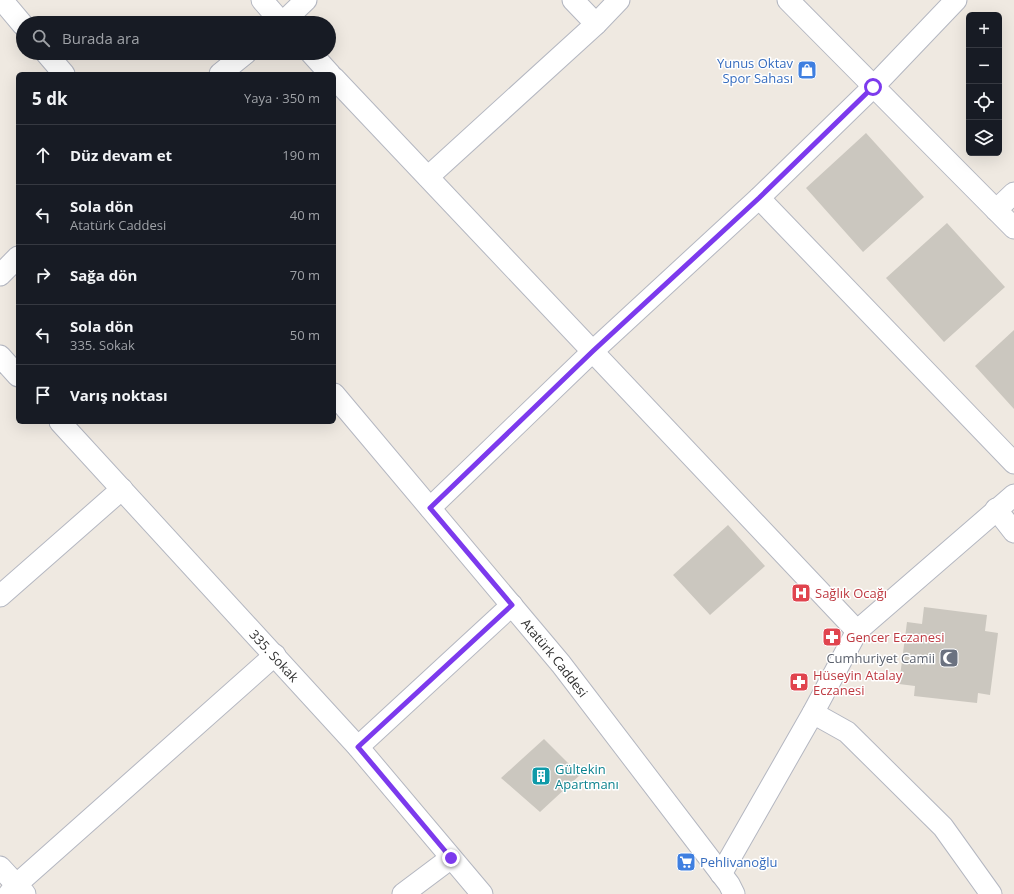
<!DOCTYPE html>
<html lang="tr">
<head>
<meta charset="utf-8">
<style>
	:root { --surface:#171b24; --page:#20242c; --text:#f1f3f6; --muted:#9ea1a6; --line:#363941 }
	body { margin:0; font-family:"Open Sans",sans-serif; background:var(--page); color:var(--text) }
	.controls { position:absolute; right:12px; top:12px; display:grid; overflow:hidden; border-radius:6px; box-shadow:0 4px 16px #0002 }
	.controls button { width:36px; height:36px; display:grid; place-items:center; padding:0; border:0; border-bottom:1px solid var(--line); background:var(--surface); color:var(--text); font:20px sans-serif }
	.stop { position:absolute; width:12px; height:12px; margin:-9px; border:3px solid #7c3aed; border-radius:50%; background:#fff }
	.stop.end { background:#7c3aed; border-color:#fff; box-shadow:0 1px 4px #0008 }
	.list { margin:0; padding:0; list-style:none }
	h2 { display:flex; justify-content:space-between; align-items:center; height:52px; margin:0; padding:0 16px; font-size:17px }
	h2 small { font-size:13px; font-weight:400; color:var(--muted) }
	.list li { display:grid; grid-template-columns:26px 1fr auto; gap:12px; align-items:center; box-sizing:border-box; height:60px; padding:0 16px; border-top:1px solid var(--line) }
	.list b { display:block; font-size:15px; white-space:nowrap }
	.list p { margin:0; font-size:13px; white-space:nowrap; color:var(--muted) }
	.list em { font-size:13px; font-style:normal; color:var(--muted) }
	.icon { flex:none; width:22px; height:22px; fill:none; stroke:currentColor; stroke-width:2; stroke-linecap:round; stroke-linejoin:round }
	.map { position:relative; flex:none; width:1014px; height:894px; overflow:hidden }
	.search { position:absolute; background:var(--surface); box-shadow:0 4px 16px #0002; left:16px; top:16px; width:320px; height:44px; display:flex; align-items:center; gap:10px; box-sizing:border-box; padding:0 14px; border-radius:22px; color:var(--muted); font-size:15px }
	.panel { position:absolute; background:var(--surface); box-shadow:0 4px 16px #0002; left:16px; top:72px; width:320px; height:352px; border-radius:6px }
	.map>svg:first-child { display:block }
	.building { fill:#cbc7bf }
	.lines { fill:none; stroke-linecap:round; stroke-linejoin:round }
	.street-casing { stroke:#b4b7c1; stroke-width:23 }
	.street { stroke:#fff; stroke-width:21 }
	.route { stroke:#7c3aed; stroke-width:5 }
	.labels { text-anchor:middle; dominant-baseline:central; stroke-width:3; stroke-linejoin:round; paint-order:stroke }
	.shop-label { font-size:13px; fill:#366cbe; stroke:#fff; text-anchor:end }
	.health-label { font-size:13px; fill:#be3a42; stroke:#fff; text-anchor:start }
	.street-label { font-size:13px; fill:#2e2e2e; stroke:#fff }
	.worship-label { font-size:13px; fill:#5b616d; stroke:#fff; text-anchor:end }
	.culture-label { font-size:13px; fill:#0d838f; stroke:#fff; text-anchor:start }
</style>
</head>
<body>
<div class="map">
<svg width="1014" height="894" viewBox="0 0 1014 894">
	<rect width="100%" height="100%" fill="#efe9e1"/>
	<path class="building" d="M866 133 924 197 863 252 806 188Z
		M947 223 1005 287 944 342 886 278Z
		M1014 330V409L975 366Z
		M728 525 765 566 710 615 673 575Z
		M924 607 987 615 985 631 998 633 990 695 978 693 977 703 914 696 915 686 899 684 907 622 922 624Z
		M544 739 580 775 540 812 501 778Z"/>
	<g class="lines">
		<defs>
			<g id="street">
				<path d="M2 0 23 25"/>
				<path d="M262 0 282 23"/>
				<path d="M573 0 596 24"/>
				<path d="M788 0 1014 228"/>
				<path d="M282 23 306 0"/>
				<path d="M46 53 64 74"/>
				<path d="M311 53 330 74"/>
				<path d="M220 74 246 53"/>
				<path d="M334 78 857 631"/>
				<path d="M428 177 596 24 619 0"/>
				<path d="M759 198 1014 463"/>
				<path d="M996 210 1014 193"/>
				<path d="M0 275 18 257"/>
				<path d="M0 356 18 376"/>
				<path id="s1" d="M334 394 561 664 729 884 734 894"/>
				<path id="s2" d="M60 422 358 747 482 894"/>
				<path d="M430 508 593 351 759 198 873 87 956 0"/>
				<path d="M996 509 1014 532"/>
				<path d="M0 596 122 489"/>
				<path d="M813 713 847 732 943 827 991 894"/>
				<path d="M358 747 512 605"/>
				<path d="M0 867 25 894"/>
				<path d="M721 874 813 713 857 631 1014 495"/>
				<path d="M9 894 16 885 275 655"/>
				<path d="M403 894 451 858"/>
			</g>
		</defs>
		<use href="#street" class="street-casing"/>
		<use href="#street" class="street"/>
	</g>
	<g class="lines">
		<path class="route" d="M451 858 358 747 512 605 430 508 593 351 759 198 873 87"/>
	</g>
	<defs>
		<symbol id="shop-square" viewBox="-11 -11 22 22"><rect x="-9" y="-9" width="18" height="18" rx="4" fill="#3f7fe0" stroke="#fff"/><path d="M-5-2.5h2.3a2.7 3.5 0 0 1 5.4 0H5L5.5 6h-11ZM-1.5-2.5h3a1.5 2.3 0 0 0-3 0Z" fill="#fff"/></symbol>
		<symbol id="hospital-square" viewBox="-11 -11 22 22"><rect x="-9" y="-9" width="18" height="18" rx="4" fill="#e0444e" stroke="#fff"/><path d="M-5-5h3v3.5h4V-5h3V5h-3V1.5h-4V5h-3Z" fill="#fff"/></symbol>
		<symbol id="pharmacy-square" viewBox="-11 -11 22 22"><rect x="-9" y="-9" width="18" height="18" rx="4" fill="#e0444e" stroke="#fff"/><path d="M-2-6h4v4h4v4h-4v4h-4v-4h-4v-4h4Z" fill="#fff"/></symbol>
		<symbol id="mosque-square" viewBox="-11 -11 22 22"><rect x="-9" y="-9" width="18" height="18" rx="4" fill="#6b7280" stroke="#fff"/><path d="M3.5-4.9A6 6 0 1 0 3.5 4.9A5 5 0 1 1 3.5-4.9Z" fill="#fff"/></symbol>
		<symbol id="building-square" viewBox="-11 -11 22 22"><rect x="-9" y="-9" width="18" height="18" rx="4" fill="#0f9aa8" stroke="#fff"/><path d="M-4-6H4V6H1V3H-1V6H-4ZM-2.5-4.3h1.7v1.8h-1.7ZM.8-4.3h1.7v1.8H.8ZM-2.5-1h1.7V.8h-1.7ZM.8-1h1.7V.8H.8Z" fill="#fff"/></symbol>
		<symbol id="supermarket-square" viewBox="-11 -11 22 22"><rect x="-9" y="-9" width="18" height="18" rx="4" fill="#3f7fe0" stroke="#fff"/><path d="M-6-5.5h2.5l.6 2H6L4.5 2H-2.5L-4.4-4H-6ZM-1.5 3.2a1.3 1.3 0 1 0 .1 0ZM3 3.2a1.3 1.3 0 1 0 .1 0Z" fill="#fff"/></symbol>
	</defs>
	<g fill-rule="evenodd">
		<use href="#shop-square" x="796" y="59" width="22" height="22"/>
		<use href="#hospital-square" x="790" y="582" width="22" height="22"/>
		<use href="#pharmacy-square" x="821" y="626" width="22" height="22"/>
		<use href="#mosque-square" x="938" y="647" width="22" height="22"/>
		<use href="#pharmacy-square" x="788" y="671" width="22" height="22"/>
		<use href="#building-square" x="530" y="765" width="22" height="22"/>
		<use href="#supermarket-square" x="675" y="851" width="22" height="22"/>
	</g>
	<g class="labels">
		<g class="shop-label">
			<text x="793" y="63">Yunus Oktav<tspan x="793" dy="15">Spor Sahası</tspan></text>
			<text x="700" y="862" text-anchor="start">Pehlivanoğlu</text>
		</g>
		<g class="health-label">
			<text x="815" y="593">Sağlık Ocağı</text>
			<text x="846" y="637">Gencer Eczanesi</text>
			<text x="813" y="675">Hüseyin Atalay<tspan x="813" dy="15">Eczanesi</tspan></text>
		</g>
		<g class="street-label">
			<text stroke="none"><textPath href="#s2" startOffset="317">335. Sokak</textPath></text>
			<text stroke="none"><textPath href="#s1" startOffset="344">Atatürk Caddesi</textPath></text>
		</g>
		<g class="worship-label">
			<text x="935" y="658">Cumhuriyet Camii</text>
		</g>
		<g class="culture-label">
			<text x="555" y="769">Gültekin<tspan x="555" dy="15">Apartmanı</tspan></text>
		</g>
	</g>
</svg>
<div class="controls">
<button>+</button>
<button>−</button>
<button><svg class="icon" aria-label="locate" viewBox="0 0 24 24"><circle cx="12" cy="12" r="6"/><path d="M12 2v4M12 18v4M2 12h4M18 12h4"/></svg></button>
<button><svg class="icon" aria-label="layers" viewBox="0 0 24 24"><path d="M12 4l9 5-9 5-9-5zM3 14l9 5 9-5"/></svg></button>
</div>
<div class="stop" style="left:873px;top:87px"></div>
<div class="stop end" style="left:451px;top:858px"></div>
<div class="search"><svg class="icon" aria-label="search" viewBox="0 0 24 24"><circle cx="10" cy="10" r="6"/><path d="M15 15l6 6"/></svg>Burada ara</div>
<section class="panel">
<h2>5 dk<small>Yaya · 350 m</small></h2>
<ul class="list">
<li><svg class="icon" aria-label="ahead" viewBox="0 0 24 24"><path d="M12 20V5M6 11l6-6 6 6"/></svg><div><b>Düz devam et</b></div><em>190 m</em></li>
<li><svg class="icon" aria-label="left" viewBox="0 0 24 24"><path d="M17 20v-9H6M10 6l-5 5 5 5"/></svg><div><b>Sola dön</b><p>Atatürk Caddesi</p></div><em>40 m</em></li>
<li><svg class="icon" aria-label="right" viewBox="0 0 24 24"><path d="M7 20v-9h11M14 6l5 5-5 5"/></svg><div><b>Sağa dön</b></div><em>70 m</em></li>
<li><svg class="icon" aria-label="left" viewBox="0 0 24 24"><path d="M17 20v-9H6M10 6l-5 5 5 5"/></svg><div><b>Sola dön</b><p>335. Sokak</p></div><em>50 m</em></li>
<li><svg class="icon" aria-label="arrive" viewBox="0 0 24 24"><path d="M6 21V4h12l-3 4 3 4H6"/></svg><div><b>Varış noktası</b></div></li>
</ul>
</section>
</div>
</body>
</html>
